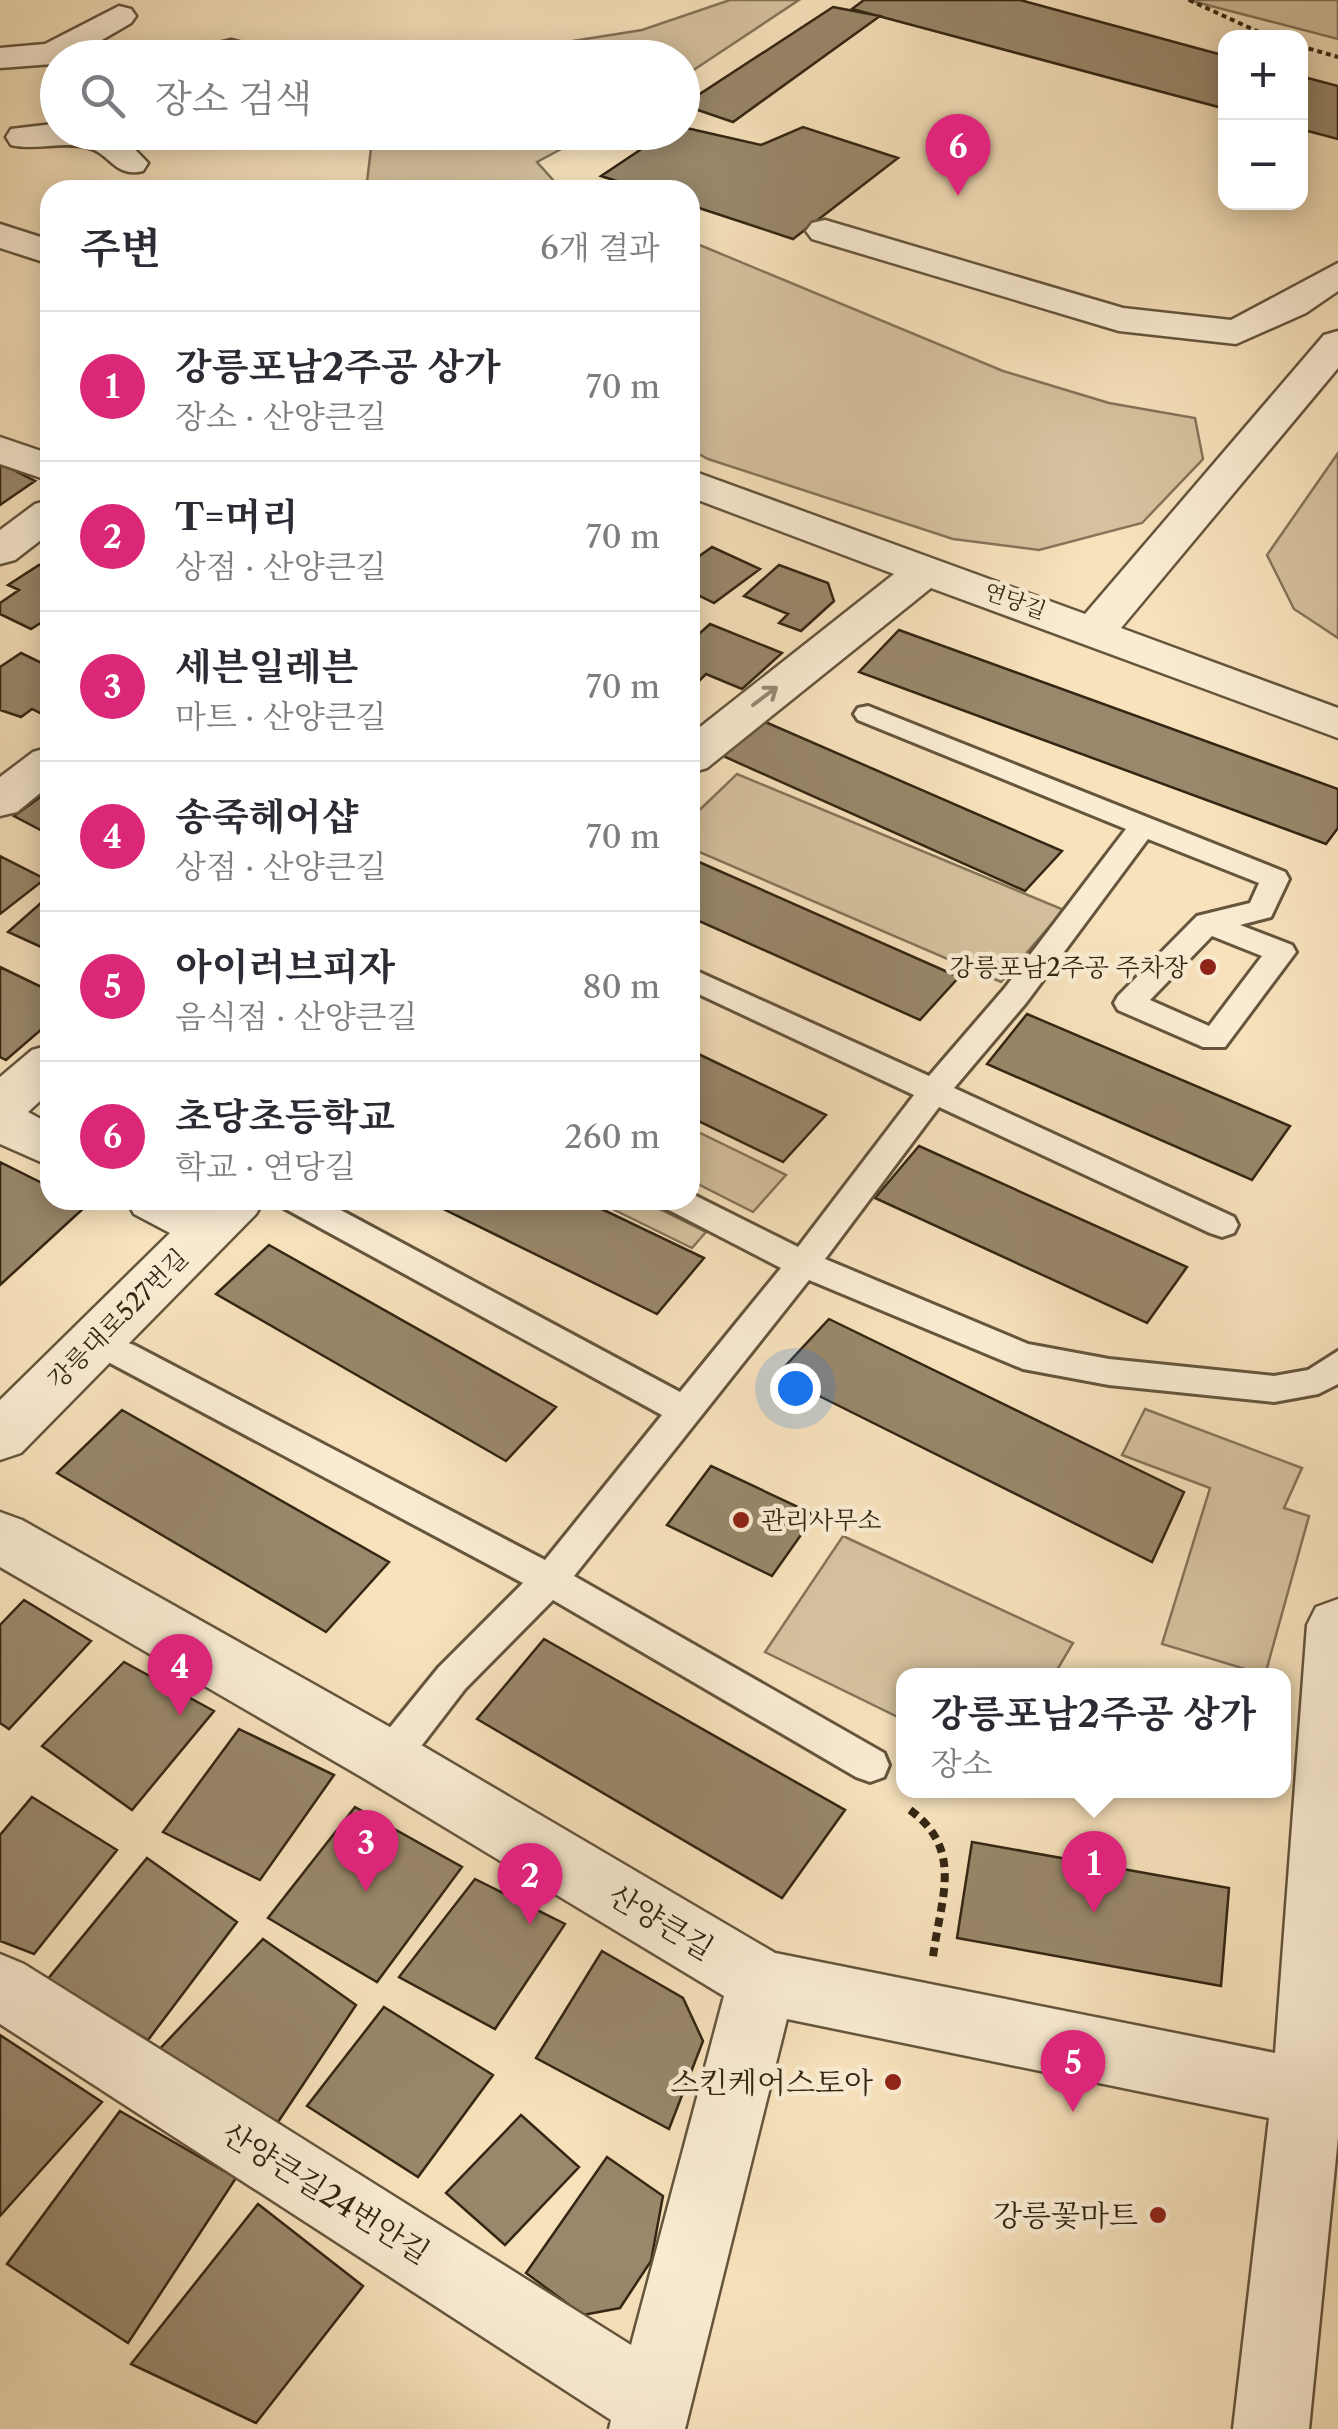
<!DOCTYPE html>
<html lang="ko">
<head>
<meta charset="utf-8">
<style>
	:root { --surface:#fff; --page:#f2f2f3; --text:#2b2b33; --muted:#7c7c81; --line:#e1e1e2; --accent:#db2777 }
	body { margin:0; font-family:"Libre Caslon Text","Noto Serif KR",serif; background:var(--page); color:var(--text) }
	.controls { position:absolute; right:30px; top:30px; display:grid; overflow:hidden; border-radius:20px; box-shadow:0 5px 25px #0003 }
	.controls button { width:90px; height:90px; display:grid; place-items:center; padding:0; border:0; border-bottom:2px solid var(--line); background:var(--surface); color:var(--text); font:50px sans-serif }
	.you { position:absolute; left:795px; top:1388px; width:35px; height:35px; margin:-25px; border:8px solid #fff; border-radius:50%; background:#1a73e8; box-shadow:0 0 0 15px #1a73e833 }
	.badge { display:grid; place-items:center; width:65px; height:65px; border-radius:50%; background:var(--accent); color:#fff; font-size:32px; font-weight:700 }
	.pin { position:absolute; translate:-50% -82px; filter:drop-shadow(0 2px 5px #0008) }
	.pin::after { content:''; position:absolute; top:52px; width:35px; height:30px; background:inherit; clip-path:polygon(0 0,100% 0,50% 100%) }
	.popup { position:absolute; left:896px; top:1668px; width:395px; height:130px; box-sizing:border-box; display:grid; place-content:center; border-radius:20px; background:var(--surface); filter:drop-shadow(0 2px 8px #0005); font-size:32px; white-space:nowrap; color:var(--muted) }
	.popup b { font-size:38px; color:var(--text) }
	.popup::after { content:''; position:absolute; left:50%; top:100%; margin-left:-20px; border:20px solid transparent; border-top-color:var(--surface) }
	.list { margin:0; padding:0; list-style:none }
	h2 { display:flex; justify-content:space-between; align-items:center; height:130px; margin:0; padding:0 40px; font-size:42px }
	h2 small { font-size:32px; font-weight:400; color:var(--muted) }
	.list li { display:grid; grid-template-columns:65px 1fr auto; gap:30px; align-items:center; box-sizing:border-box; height:150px; padding:0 40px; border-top:2px solid var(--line) }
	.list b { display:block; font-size:38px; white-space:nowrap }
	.list p { margin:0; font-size:32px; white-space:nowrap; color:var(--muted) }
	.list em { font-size:32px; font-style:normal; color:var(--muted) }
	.icon { flex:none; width:55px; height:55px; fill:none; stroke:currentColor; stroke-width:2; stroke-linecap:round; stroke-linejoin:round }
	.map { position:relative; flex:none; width:1338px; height:2429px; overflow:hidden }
	.search { position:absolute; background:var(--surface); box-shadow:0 5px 25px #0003; left:40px; top:40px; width:660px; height:110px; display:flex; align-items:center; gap:25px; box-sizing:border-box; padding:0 35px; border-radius:55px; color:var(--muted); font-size:38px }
	.panel { position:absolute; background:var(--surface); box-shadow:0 5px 25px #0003; left:40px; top:180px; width:660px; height:1030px; border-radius:30px }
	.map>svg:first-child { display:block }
	.green { fill:#d6c29f; stroke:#857459; stroke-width:2.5 }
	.building { fill:#99886b; stroke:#342613; stroke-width:2.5 }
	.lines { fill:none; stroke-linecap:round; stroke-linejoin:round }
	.service-casing { stroke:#65553d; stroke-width:6 }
	.minor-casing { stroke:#65553d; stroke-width:5 }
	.path-far1 { stroke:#342613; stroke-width:4; stroke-dasharray:5 4; stroke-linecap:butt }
	.path { stroke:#342613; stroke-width:8; stroke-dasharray:9 6; stroke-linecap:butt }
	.service { fill:#faecd3; fill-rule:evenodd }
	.minor { fill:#faecd3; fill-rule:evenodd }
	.oneway { stroke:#978973 }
	.poi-dot { fill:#8f2418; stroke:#faecd3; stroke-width:4 }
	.labels { text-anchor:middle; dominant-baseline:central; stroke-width:9; stroke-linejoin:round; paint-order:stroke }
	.far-street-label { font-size:22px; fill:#342613; stroke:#faecd3 }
	.poi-label { font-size:25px; fill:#342613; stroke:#faecd3; text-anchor:end }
	.street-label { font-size:25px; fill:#342613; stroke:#faecd3 }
	.near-street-label { font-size:30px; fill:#342613; stroke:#faecd3 }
	.near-poi-label { font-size:30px; fill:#342613; stroke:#faecd3; text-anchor:end }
</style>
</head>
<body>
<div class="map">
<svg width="1338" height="2429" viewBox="0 0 1338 2429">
	<rect width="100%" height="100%" fill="#f7e2bc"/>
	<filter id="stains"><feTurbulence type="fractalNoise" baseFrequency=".002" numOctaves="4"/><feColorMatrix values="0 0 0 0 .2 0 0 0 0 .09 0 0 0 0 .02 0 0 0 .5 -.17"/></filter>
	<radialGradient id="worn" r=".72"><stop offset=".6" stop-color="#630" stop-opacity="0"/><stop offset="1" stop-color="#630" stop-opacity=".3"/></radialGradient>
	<path class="green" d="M730 0H799L683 77 682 58 471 57 642 30Z
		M1188 0H1338V39Z
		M373 132H591V133L537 162 562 190H366Z
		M690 241 1003 371 1109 403 1195 418 1203 459 1142 523 1039 550 953 539 708 459 690 449Z
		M1338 453V638L1294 609 1267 555Z
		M737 774 1064 910 1001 982 690 848V819Z
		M690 1128 786 1175 753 1212 690 1180Z
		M594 1200H641L706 1232 692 1248Z
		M1145 1409 1302 1468 1284 1508 1309 1516 1265 1675 1162 1644 1210 1488 1122 1455Z
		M843 1536 1073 1643 1054 1675 904 1676V1720L765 1652Z"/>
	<path class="building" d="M864 0H1020L1226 56V109L852 9Z
		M833 7 880 16 733 122 683 105Z
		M1300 76 1338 86V139L1300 129Z
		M682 127 761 145 803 127 898 158 793 239 690 205V190H644L601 176 667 132H682Z
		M0 463 35 481 0 505Z
		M712 547 760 569 714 603 690 591V553L698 557Z
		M39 565 50 570V617L31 629 0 614V603L19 590 8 585Z
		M779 565 828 583 834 601 801 631 779 623 788 614 744 596Z
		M710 624 782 653 742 689 706 674 699 681 690 677V642Z
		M899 630 1338 789V828L1326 844 859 672Z
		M21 653 50 667V718L32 709 21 717 0 710V667Z
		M763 721 1062 851 1025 891 723 756Z
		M50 790V835L14 816Z
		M0 856 45 879 0 914Z
		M690 858 959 977 920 1020 690 917Z
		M50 895V951L8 932Z
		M0 967 50 991V1022L6 1060 0 1057Z
		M1027 1014 1290 1126 1252 1180 987 1064Z
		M690 1050 826 1115 783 1162 690 1117Z
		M919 1146 1187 1267 1147 1323 875 1198Z
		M0 1162 50 1187V1200H75L86 1206 0 1285Z
		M425 1200H583L704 1258 657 1314Z
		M269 1245 556 1407 506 1461 216 1294Z
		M829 1319 1184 1492 1152 1562 777 1375Z
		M122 1410 389 1562 326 1632 57 1473Z
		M711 1466 815 1515 772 1576 667 1525Z
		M24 1600 91 1641 9 1729 0 1723V1625Z
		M544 1639 845 1810 782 1898 477 1719Z
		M124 1662 214 1711 132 1810 42 1746Z
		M239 1729 334 1775 260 1880 163 1832Z
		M32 1797 117 1850 34 1954 0 1941V1835Z
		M355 1807 462 1867 377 1982 268 1918Z
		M972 1842 1229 1888 1221 1986 957 1938Z
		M147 1858 237 1922 148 2040 47 1980Z
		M475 1879 565 1924 495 2029 399 1977Z
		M263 1939 356 2005 278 2122 155 2054Z
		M602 1951 683 1998 703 2041 669 2129 536 2058Z
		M384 2007 493 2075 418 2177 307 2106Z
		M0 2035 102 2102 0 2216Z
		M120 2111 236 2178 128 2343 7 2264Z
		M521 2115 579 2167 505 2245 446 2193Z
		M607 2157 663 2196 651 2261 620 2308 583 2315 526 2273Z
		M258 2204 363 2286 256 2423 131 2364Z"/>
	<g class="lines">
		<defs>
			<path id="service" d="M868 706 1285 872 1289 879 1271 917 1240 925 1292 945 1296 952 1225 1047H1203L1118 1010 1114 1003 1118 996 1197 916 1250 903 1259 883 1148 839 1026 1003 954 1088 1234 1217 1238 1225 1234 1233 1222 1237 1210 1233 939 1107 825 1259 1028 1344 1109 1359 1274 1376 1308 1370 1338 1351V1384L1318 1394 1274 1402 1109 1385 1023 1369 809 1280 574 1576 884 1753 889 1765 884 1777 870 1782 856 1777 553 1600 465 1689 402 1771 388 1776 374 1771 369 1759 374 1747 439 1667 523 1583 110 1363 105 1354 110 1345 122 1341 134 1345 545 1560 662 1415 284 1208 279 1200H322L680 1392 781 1268 665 1208 660 1200H690V1193L798 1247 914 1095 690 990V968L929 1076 1004 989 1126 829 858 720 854 714 858 708ZM1212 936 1262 956 1209 1026 1150 1000Z"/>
			<path id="minor" d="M119 6 131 9 136 16 131 23 71 58H58L53 64 0 68V48L45 44Z
				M231 40 243 43 248 50 243 58H203L219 43Z
				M53 124H58V132L122 136 148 163 143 171C114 178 111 153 86 147 61 141 36 151 11 145L6 137 11 129Z
				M825 220 1123 308 1231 320 1338 263V291L1306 313 1236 344 1119 331 812 239 806 231 812 223Z
				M0 224 50 240V264L0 248Z
				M1338 331V368L1121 628 1338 708V738L931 588 707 768 690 773V735L894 574 690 497V470L1085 614 1324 335Z
				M0 437 50 454V481L0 464Z
				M50 500V533L15 560 0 564V530L35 504Z
				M50 747V785L17 812 0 816V777L33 752Z
				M50 1045V1092L28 1112 50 1124V1166L0 1144V1077L32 1050Z
				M126 1200H264L256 1214 21 1453 0 1460V1400L170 1233 134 1214Z
				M0 1512 22 1520 411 1739 775 1953 1275 2053 1307 1625 1316 1607 1338 1599V2137L1309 2429H1233L1269 2118 787 2019 685 2429H609L611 2420 0 2024V1954L24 1964 631 2345 724 1996 365 1779 0 1567Z"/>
		</defs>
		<use href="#service" class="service-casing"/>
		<use href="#minor" class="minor-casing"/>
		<path class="path-far1" d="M1189 0 1272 38
			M1300 46 1338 57"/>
		<path class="path" d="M910 1810C965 1850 940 1900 933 1957"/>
		<use href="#service" class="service"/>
		<use href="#minor" class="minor"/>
	</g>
	<defs><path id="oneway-shaft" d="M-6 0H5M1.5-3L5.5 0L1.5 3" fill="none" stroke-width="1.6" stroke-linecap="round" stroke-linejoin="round" transform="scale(2.5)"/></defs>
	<use class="oneway" href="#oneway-shaft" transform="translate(765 696) rotate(-37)"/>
	<g class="poi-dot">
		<circle cx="1208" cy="967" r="10"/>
		<circle cx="741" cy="1520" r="10"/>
		<circle cx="893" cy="2082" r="10"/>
		<circle cx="1158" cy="2215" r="10"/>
	</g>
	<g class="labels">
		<g class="far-street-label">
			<text transform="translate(1015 601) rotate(20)">연당길</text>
		</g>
		<g class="poi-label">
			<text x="1188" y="967">강릉포남2주공 주차장</text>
			<text x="761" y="1520" text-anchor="start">관리사무소</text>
		</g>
		<g class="street-label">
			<text transform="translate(118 1319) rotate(-45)">강릉대로527번길</text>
		</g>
		<g class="near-street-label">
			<text transform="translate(661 1922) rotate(31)">산양큰길</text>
			<text transform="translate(326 2193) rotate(32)">산양큰길24번안길</text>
		</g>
		<g class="near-poi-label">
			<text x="873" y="2082">스킨케어스토아</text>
			<text x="1138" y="2215">강릉꽃마트</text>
		</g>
	</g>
	<rect width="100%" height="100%" filter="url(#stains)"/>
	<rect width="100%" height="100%" fill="url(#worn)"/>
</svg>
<div class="controls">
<button>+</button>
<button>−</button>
</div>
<div class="you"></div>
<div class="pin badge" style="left:1094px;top:1913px">1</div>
<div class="popup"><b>강릉포남2주공 상가</b>장소</div>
<div class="pin badge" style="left:530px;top:1925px">2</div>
<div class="pin badge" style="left:366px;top:1892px">3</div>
<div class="pin badge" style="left:180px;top:1716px">4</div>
<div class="pin badge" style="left:1073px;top:2112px">5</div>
<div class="pin badge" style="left:958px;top:196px">6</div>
<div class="search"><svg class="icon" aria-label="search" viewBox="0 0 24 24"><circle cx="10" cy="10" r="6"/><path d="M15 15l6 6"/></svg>장소 검색</div>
<section class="panel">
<h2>주변<small>6개 결과</small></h2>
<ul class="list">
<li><span class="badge">1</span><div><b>강릉포남2주공 상가</b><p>장소 · 산양큰길</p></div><em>70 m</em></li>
<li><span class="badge">2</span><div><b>T=머리</b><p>상점 · 산양큰길</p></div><em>70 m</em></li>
<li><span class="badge">3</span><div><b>세븐일레븐</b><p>마트 · 산양큰길</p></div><em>70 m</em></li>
<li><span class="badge">4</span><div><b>송죽헤어샵</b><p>상점 · 산양큰길</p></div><em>70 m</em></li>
<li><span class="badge">5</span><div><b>아이러브피자</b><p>음식점 · 산양큰길</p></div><em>80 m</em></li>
<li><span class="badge">6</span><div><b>초당초등학교</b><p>학교 · 연당길</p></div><em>260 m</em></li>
</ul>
</section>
</div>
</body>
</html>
